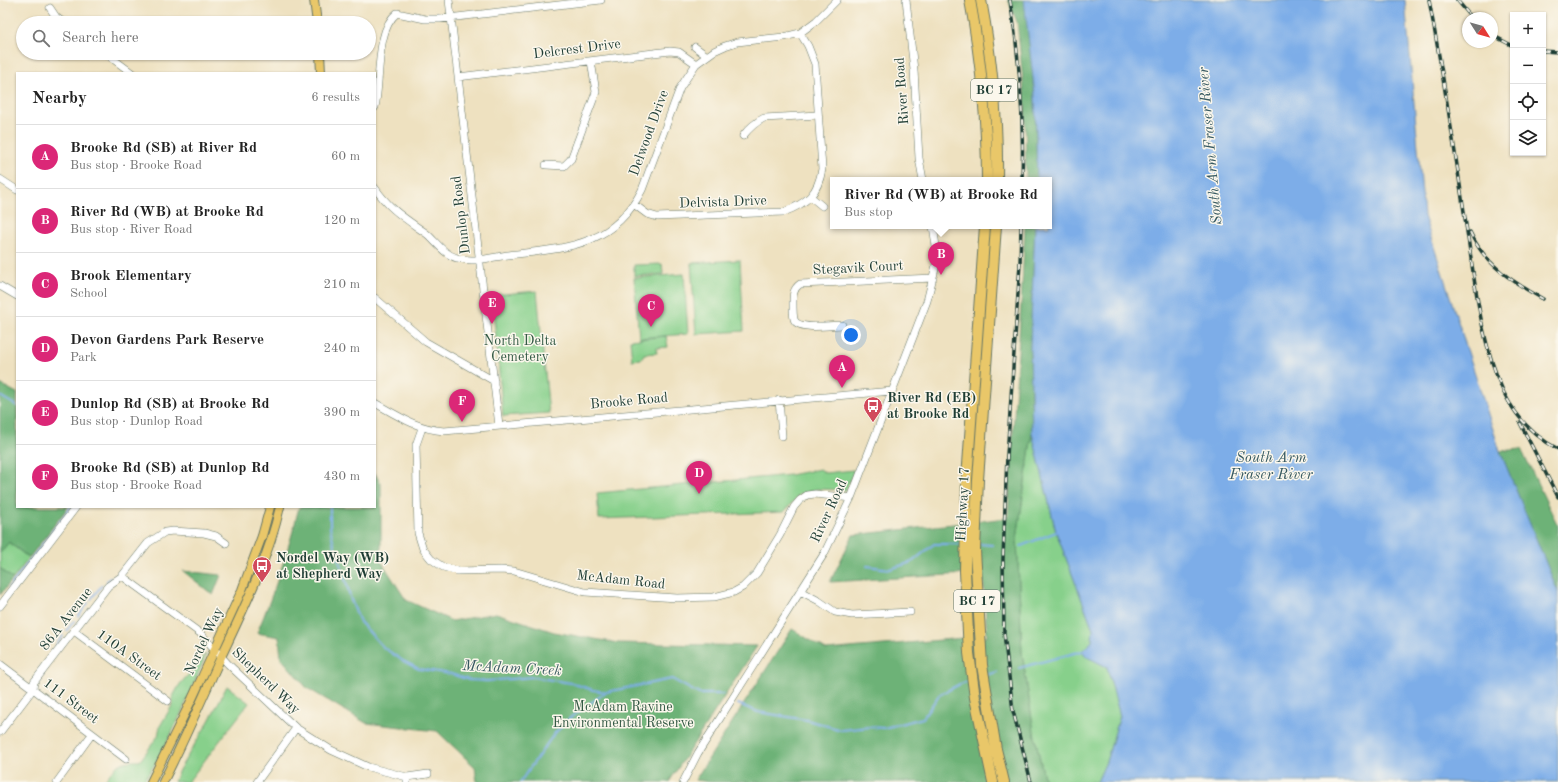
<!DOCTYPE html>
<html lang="en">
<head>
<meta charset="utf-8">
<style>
	:root { --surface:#fff; --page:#f2f2f2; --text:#222; --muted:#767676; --line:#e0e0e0; --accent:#db2777 }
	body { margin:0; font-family:"Old Standard TT",serif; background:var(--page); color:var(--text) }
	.controls { position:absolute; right:12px; top:12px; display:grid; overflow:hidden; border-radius:0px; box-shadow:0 1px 3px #0004 }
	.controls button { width:36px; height:36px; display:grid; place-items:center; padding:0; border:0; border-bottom:1px solid var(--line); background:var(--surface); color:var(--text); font:20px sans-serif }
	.compass { position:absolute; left:1462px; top:12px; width:36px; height:36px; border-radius:50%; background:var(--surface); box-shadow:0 1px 3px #0004; rotate:127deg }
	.you { position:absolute; left:851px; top:335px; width:14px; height:14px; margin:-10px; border:3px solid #fff; border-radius:50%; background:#1a73e8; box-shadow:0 0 0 6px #1a73e833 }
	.badge { display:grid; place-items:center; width:26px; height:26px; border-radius:50%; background:var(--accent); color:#fff; font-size:13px; font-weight:700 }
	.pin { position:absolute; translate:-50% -33px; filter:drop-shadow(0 1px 2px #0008) }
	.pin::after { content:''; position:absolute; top:21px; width:14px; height:12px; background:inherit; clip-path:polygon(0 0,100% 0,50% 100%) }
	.popup { position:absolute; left:830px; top:177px; width:222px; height:52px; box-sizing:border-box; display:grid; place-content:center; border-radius:0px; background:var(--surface); filter:drop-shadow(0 1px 3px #0005); font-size:13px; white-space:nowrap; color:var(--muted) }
	.popup b { font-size:15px; color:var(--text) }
	.popup::after { content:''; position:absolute; left:50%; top:100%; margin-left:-8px; border:8px solid transparent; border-top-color:var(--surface) }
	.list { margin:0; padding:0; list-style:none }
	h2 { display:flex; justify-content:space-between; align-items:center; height:52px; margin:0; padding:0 16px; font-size:17px }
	h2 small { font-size:13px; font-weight:400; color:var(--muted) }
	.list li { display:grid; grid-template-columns:26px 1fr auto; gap:12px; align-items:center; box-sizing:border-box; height:64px; padding:0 16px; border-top:1px solid var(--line) }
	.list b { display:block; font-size:15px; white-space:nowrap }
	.list p { margin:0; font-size:13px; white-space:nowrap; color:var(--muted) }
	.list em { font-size:13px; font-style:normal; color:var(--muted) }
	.icon { flex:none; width:22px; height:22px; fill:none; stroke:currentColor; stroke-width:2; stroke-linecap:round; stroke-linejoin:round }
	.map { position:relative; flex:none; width:1558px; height:782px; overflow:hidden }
	.search { position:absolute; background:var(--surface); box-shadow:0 1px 3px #0004; left:16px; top:16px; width:360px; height:44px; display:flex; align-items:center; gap:10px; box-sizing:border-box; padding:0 14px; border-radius:22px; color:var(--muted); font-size:15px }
	.panel { position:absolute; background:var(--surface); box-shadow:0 1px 3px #0004; left:16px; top:72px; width:360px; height:436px; border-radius:0px }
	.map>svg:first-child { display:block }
	.green { fill:#87d08b; stroke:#538660 }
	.forest { fill:#6db277; stroke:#467856 }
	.water { fill:#7dade8; stroke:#4e758e }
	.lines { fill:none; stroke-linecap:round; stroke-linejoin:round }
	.stream { stroke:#7dade8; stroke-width:2 }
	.minor-casing { stroke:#677665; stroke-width:8 }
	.major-casing { stroke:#677665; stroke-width:10 }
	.highway-casing { stroke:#677665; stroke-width:12 }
	.minor { stroke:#fff; stroke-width:7 }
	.major { stroke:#e9c769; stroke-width:8 }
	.highway { stroke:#e9c769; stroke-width:10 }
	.rail-casing { stroke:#1f3d34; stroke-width:3.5 }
	.rail { stroke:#fbf7ec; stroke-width:2; stroke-dasharray:6; stroke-linecap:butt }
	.labels { text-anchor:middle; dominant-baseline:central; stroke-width:3; stroke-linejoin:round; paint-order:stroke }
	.shield { fill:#fbf7ec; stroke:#61756b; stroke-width:1 }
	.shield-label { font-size:13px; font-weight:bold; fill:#1f3d34 }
	.street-label { font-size:14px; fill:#1f3d34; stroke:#fbf7ec }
	.park-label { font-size:14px; fill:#345a45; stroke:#fbf7ec }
	.poi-label { font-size:14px; font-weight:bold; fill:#1f3d34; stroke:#fbf7ec; text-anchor:start }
	.water-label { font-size:15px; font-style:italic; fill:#365961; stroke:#fbf7ec }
</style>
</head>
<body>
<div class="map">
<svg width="1558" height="782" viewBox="0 0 1558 782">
	<rect width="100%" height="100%" fill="#fbf7ec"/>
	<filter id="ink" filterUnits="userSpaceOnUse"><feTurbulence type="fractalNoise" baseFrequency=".025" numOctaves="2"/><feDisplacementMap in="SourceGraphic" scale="8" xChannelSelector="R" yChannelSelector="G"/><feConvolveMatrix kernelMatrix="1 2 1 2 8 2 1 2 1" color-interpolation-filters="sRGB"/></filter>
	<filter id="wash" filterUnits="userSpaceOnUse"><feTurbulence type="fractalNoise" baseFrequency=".012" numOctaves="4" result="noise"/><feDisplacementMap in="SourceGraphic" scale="16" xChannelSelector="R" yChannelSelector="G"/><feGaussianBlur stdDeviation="0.9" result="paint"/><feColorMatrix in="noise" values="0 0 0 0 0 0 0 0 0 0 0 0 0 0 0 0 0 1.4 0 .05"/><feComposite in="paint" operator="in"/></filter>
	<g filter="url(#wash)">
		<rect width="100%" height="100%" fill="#eee1c0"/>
		<path class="green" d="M740 260 744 331 696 334 691 263Z
			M662 264 663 274 634 276V265Z
			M684 274 688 334 639 338 634 278Z
			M537 291 549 413 503 416 492 295Z
			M666 336 668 347 656 348 657 353 644 354 641 359 632 360 630 340Z
			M1032 433 1056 532 1093 629 1092 641 1088 657 1107 667 1120 716 1106 762 1097 782H1045L1034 732 1022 653 1017 539Z
			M820 469 825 473 854 470 846 490 817 489 800 494 784 512 599 519 597 493 790 475Z
			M8 542 29 558 13 579 0 568V553Z
			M205 654 206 655C188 698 170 744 143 782H104C115 766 119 760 140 761L158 736 160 726 173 704 172 698 180 684 199 663Z
			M227 686 249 703 188 782H174L179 770 209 721Z"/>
		<path class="forest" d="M1008 0H1024L1026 6 1035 96 1037 180H1026L1025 101 1017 22Z
			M1025 226H1035L1030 347 1032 433 1017 539 1022 653 1034 732 1045 782H712L695 780 792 629 826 650 987 636 983 573 830 582 853 535 1008 518C1013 420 1021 323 1025 226Z
			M0 384 17 393V507H68L29 558 9 542 0 553Z
			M1521 449 1558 526V592L1500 451Z
			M375 473 381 485V561L406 600 452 621 496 613 554 632 618 643 757 646 669 782H477L475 767 437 731 366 723 307 688 281 658 279 637 257 633C274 592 289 550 299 507H375Z
			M0 568 13 579 0 595Z
			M183 571 221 575 213 595Z"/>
		<path class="water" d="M1024 0H1405L1424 216 1500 451 1558 592V782H1097L1106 762 1120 716 1107 667 1087 657 1082 651 1092 641 1093 629 1056 532 1032 433 1030 347 1035 226H1049V180H1037L1035 96Z"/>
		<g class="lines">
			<path class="stream" d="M0 396 17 406
				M330 507V527L334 545 347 585 351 600 360 622 383 647 403 661 419 669 451 674 469 680 487 681 533 677 571 683 593 690 606 692 672 679 699 694H723
				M979 544 992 545
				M1021 546 1056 532
				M867 566 890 569 912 562 934 544H962
				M107 581 110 578
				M9 588 71 507
				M91 599 102 585
				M78 616 88 603
				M67 630 74 621
				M56 645 63 636
				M1019 668 1082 651
				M986 675 997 672
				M738 704 758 712 807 720 841 730 870 727 884 728 923 718 939 695 960 684 969 681
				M520 782 554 734 571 717 606 692"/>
		</g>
	</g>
	<g filter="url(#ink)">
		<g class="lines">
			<defs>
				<path id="minor" d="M449 0 499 426
					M906 0 914 70 919 158 923 180
					M50 8 56 17 64 23
					M695 47 707 56
					M105 53 132 73
					M458 77 670 51 679 52 696 64
					M375 107C381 82 375 30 397 13L425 19H440L601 0
					M743 136C749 128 754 123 764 118L818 115
					M546 165 564 166 571 159 596 92 591 61
					M0 179 17 190
					M375 188C390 210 406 219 427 234 436 242 445 255 457 258 473 263 493 257 508 255 566 248 613 247 642 190L680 88 696 64 714 51 725 46 737 42 784 37 800 33 816 21 837 0
					M811 197 822 206
					M635 205 647 214 657 217 784 212C807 203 818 194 822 169L815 64 808 46 800 33
					M0 286 17 296
					M375 298 426 342 494 381
					M842 325C832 325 797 331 794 319 793 315 793 308 793 303 793 295 793 289 800 284L933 278
					M779 400 782 436
					M375 403C398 416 417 429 444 431L892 391
					M422 428 416 445 418 533 423 549 431 559 443 567 458 571 501 570 514 571 585 592 677 598 714 597 734 592 743 587 757 573 780 535 794 507 800 500 807 495 815 494 851 498
					M122 576 200 633 228 664 296 728 331 750 368 767 407 777V782
					M800 591 819 601 835 612 852 615 910 612
					M0 606 76 507
					M74 631 168 701
					M0 664 126 759
					M0 732 33 689 34 682 108 586 122 576 148 543 165 532 173 531 204 533 216 536 226 543
					M407 777 428 774
					M57 782 92 734
					M257 782 296 728
					M683 782 698 753 824 554 851 498 927 301 936 265V246L933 226"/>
				<path id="major" d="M314 0 317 23
					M320 53 321 73
					M151 782 192 699 242 590 262 536 270 507
					M163 782C184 741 202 699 221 657 244 608 268 560 280 507"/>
				<path id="highway" d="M970 0C981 60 987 119 987 180
					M981 0C992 60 998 119 997 180
					M985 226 967 479 965 571 969 653 975 698 993 782
					M996 226 978 480 975 550 982 665 996 749 1004 782"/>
			</defs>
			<use href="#minor" class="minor-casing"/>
			<use href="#major" class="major-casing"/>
			<use href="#highway" class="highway-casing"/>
			<use href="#minor" class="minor"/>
			<use href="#major" class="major"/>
			<use href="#highway" class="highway"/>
			<defs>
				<path id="rail" d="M1010 0C1020 59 1024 120 1022 180
					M1429 0C1443 75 1455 150 1466 225 1475 281 1480 341 1504 393 1516 417 1535 437 1558 449
					M1457 0 1472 18
					M1492 35 1513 46
					M1543 51 1558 52
					M1021 226 1020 264 1007 456 1003 559 1004 633 1013 711 1031 782
					M1470 232C1485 265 1513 282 1543 299
					M1520 423 1558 497"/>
			</defs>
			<use href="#rail" class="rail-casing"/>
			<use href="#rail" class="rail"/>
		</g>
	</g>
	<defs>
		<symbol id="bus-pin" viewBox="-11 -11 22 30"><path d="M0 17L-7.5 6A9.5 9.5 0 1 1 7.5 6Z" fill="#d1495b" stroke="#fbf7ec"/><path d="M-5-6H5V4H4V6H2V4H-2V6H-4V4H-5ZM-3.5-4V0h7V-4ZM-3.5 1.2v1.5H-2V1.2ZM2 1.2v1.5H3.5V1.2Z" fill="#fff"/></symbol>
	</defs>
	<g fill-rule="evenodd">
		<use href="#bus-pin" x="862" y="395" width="22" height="30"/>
		<use href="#bus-pin" x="251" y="555" width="22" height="30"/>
	</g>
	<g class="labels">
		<g class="shield">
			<rect x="971" y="79" width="46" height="22" rx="3"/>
			<rect x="954" y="590" width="46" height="22" rx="3"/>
		</g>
		<g class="shield-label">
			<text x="994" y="90">BC 17</text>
			<text x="977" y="601">BC 17</text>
		</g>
		<g class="street-label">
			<text transform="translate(577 49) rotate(-7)">Delcrest Drive</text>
			<text transform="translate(902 91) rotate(-94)">River Road</text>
			<text transform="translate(649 133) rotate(-70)">Delwood Drive</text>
			<text transform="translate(723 202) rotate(-2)">Delvista Drive</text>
			<text transform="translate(461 215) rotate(-97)">Dunlop Road</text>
			<text transform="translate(858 268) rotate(-3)">Stegavik Court</text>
			<text transform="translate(629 401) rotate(-5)">Brooke Road</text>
			<text transform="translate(963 504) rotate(-87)">Highway 17</text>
			<text transform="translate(829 511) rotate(-65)">River Road</text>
			<text transform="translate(621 580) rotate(6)">McAdam Road</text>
			<text transform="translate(66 619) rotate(-52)">86A Avenue</text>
			<text transform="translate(204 641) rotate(-65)">Nordel Way</text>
			<text transform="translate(129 655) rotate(36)">110A Street</text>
			<text transform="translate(266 681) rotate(44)">Shepherd Way</text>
			<text transform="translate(71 701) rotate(37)">111 Street</text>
		</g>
		<g class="park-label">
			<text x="520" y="341">North Delta<tspan x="520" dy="16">Cemetery</tspan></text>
			<text x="623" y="707">McAdam Ravine<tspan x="623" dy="16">Environmental Reserve</tspan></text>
		</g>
		<g class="poi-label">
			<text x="887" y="398">River Rd (EB)<tspan x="887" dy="16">at Brooke Rd</tspan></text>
			<text x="276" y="558">Nordel Way (WB)<tspan x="276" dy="16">at Shepherd Way</tspan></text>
		</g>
		<g class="water-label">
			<text transform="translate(1211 146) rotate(-95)">South Arm Fraser River</text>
			<text x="1271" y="458">South Arm<tspan x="1271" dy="17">Fraser River</tspan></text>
			<text transform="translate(512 669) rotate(3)">McAdam Creek</text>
		</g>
	</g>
</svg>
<div class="controls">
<button>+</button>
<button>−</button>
<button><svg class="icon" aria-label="locate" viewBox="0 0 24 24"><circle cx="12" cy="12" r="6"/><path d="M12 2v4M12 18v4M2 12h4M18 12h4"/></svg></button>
<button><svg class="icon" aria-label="layers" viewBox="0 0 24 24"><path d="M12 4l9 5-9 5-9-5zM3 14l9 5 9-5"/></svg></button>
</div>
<svg class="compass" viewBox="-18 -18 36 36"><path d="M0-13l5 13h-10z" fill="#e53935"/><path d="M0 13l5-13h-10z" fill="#767676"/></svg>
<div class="you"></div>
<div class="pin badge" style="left:842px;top:388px">A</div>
<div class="pin badge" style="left:941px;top:275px">B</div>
<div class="popup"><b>River Rd (WB) at Brooke Rd</b>Bus stop</div>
<div class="pin badge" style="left:651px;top:327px">C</div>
<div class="pin badge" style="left:699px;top:494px">D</div>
<div class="pin badge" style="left:492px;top:324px">E</div>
<div class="pin badge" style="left:462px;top:422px">F</div>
<div class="search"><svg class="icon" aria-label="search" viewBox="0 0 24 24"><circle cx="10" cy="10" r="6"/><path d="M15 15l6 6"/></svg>Search here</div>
<section class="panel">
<h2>Nearby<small>6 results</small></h2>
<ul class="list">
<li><span class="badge">A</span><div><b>Brooke Rd (SB) at River Rd</b><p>Bus stop · Brooke Road</p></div><em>60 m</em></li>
<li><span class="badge">B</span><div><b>River Rd (WB) at Brooke Rd</b><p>Bus stop · River Road</p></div><em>120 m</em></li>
<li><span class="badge">C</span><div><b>Brook Elementary</b><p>School</p></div><em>210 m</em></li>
<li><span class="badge">D</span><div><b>Devon Gardens Park Reserve</b><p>Park</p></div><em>240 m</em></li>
<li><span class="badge">E</span><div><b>Dunlop Rd (SB) at Brooke Rd</b><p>Bus stop · Dunlop Road</p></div><em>390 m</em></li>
<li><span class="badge">F</span><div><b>Brooke Rd (SB) at Dunlop Rd</b><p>Bus stop · Brooke Road</p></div><em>430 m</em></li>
</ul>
</section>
</div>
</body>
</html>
